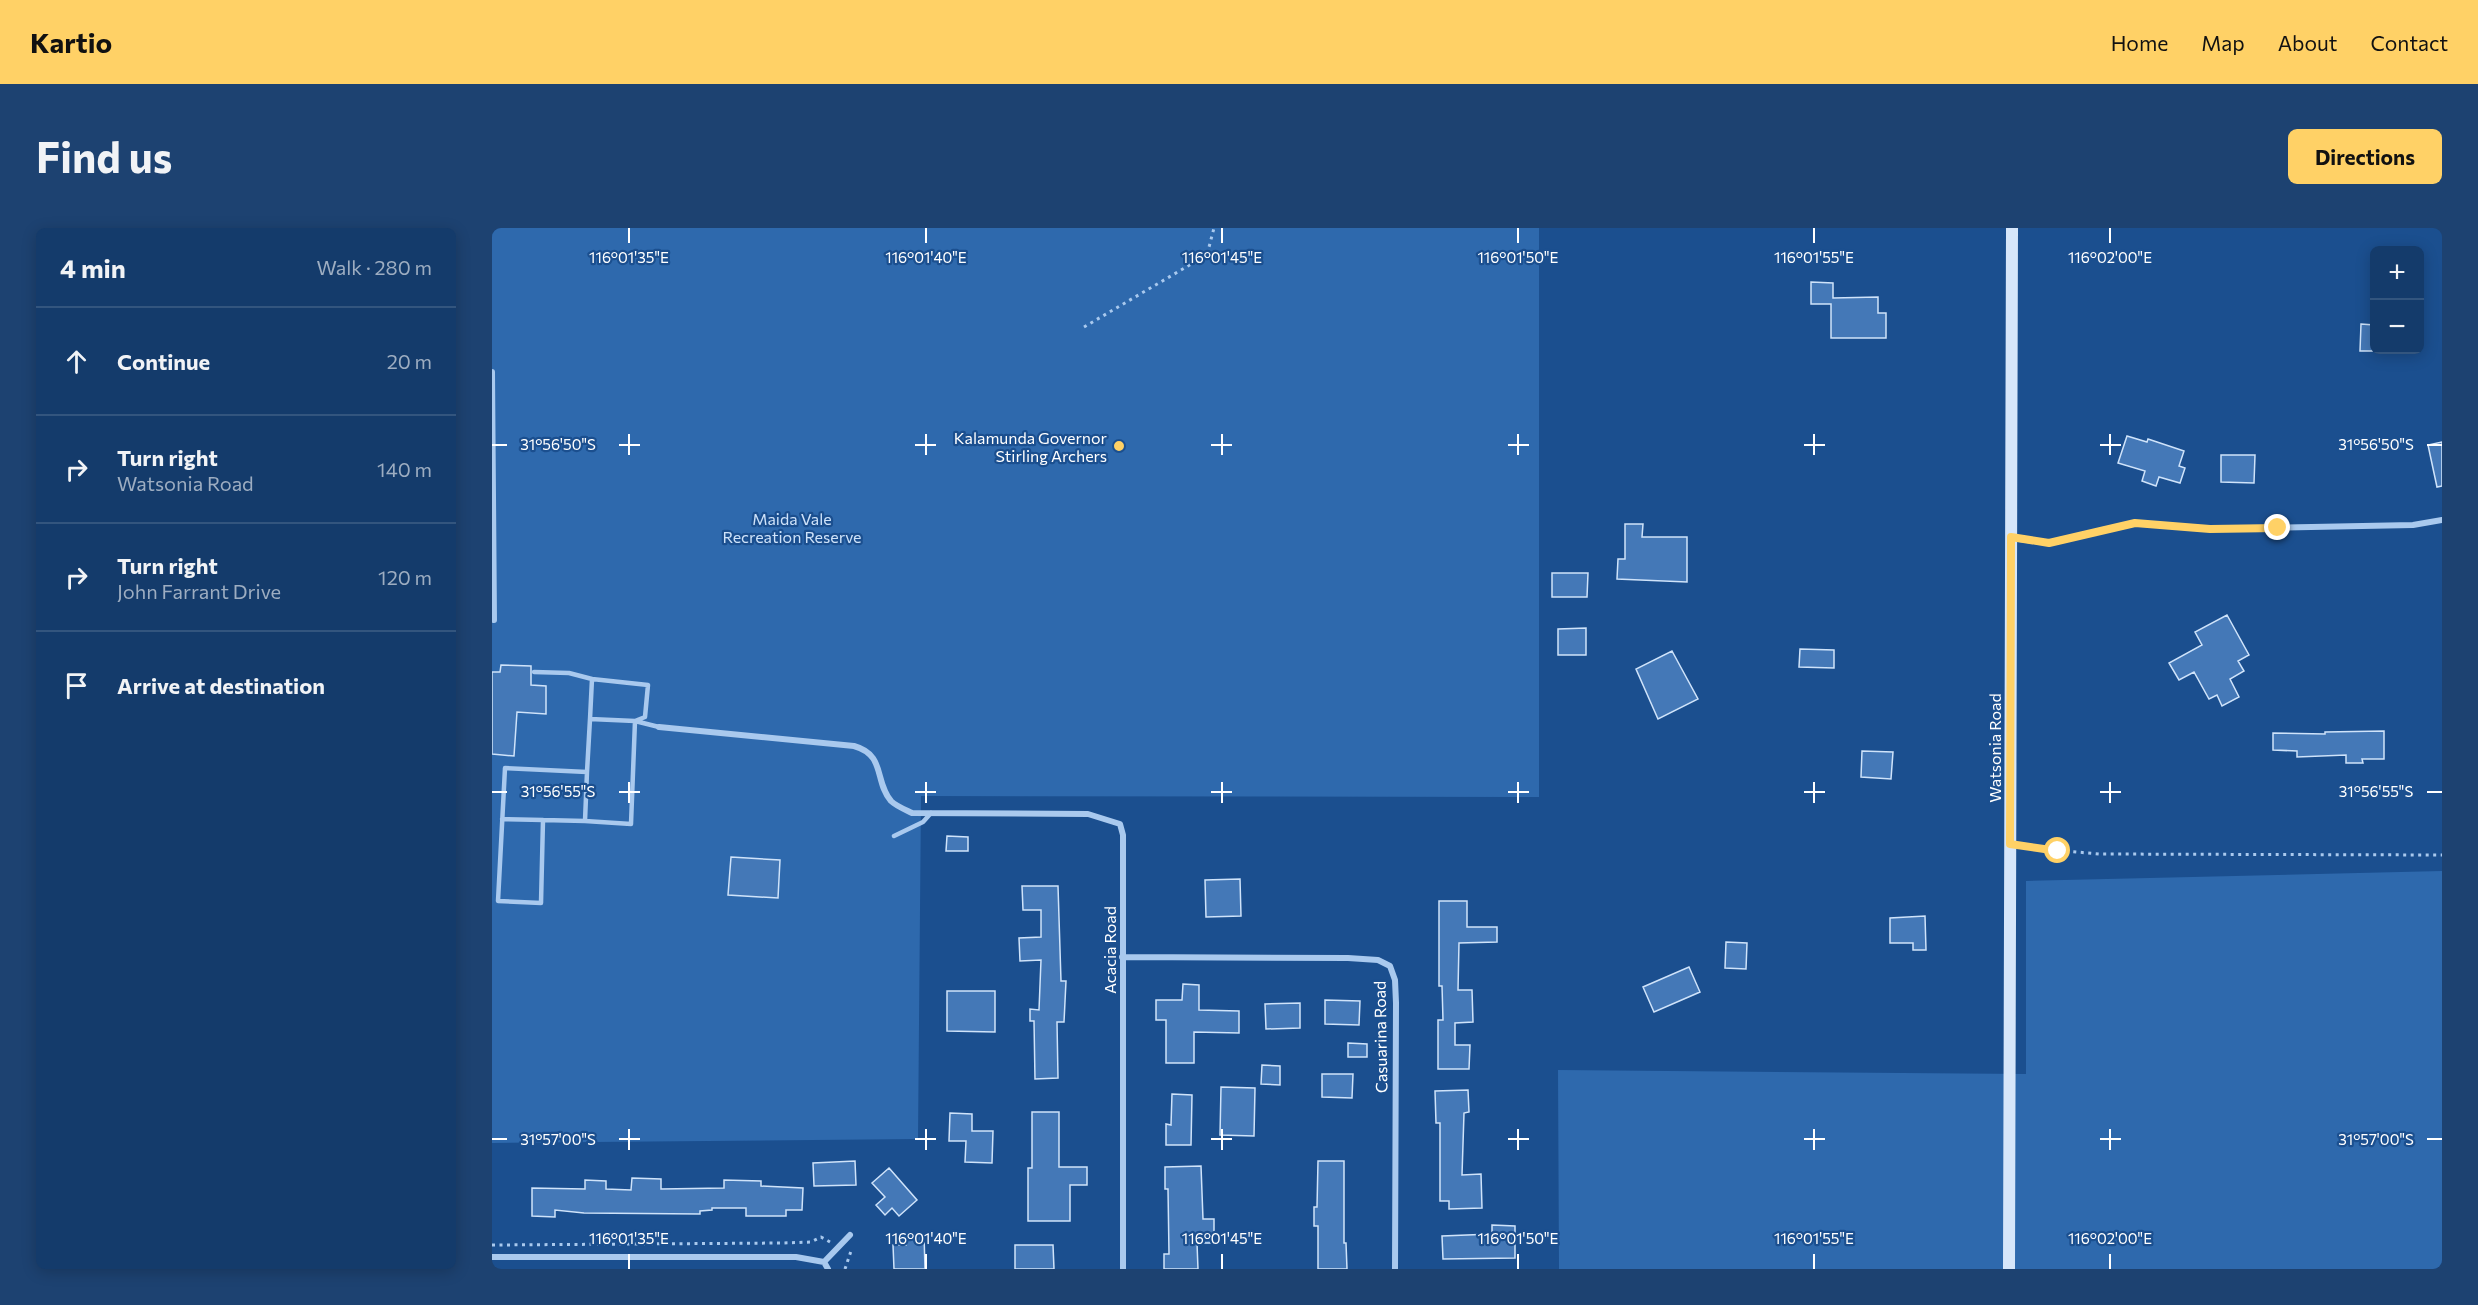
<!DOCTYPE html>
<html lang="en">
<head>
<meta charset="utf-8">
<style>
	:root { --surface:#143b6b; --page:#1d4271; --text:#f1f3f6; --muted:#9dadc1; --line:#33557e; --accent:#ffd166 }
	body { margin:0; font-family:Commissioner,sans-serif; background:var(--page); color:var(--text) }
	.controls { position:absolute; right:18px; top:18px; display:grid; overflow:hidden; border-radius:9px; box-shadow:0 3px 15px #0003 }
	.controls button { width:54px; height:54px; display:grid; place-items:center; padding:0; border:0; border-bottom:2px solid var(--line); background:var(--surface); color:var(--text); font:30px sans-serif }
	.stop { position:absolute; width:18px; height:18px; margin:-14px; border:4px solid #ffd166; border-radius:50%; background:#fff }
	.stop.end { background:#ffd166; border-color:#fff; box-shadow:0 2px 6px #0008 }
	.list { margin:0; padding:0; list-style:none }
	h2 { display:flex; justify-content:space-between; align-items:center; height:78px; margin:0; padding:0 24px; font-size:26px }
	h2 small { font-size:20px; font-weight:400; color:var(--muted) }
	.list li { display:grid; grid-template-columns:39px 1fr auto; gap:18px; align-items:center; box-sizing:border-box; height:108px; padding:0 24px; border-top:2px solid var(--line) }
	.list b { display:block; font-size:22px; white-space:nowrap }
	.list p { margin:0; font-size:20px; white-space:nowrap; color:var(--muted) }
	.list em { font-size:20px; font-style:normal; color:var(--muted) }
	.icon { flex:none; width:33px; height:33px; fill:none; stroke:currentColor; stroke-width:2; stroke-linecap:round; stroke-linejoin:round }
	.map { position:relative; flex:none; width:1950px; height:1041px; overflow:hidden; border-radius:9px }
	header { display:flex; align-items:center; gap:36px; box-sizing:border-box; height:84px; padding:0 30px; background:var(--accent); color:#111 }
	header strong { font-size:28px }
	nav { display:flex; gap:33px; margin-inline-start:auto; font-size:21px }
	.intro { display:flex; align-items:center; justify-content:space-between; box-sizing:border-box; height:144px; padding:0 36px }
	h1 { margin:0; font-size:42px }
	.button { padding:15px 27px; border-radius:9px; background:var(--accent); color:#111; font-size:21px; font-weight:700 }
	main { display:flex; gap:36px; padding:0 36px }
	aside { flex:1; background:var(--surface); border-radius:9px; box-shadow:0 3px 15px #0003 }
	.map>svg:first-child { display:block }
	.green { fill:#2e69ad }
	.building { fill:#4478b7; stroke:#cfe3fa; stroke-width:1.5 }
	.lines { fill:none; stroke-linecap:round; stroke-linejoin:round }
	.path { stroke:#a9c9ee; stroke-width:3; stroke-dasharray:3 4.5; stroke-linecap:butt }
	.lane { stroke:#a9c9ee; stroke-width:4.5 }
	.street { stroke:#a9c9ee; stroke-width:6 }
	.secondary { stroke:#d6e6fa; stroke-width:12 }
	.route { stroke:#ffd166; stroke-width:8 }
	.ticks { fill:none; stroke:#fff; stroke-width:2 }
	.poi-dot { fill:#ffd166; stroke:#1b4f8f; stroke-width:2 }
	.labels { text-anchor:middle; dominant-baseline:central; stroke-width:4.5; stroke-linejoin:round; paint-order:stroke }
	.poi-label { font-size:16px; fill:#fff; stroke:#1b4f8f; text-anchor:end }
	.park-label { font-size:16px; fill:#cfe3fa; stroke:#1b4f8f }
	.street-label { font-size:16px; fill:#fff; stroke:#1b4f8f }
	.ticks-label { font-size:15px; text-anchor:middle; fill:#fff; stroke:#1b4f8f; stroke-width:4.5; stroke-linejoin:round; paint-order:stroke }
</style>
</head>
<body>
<header>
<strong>Kartio</strong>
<nav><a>Home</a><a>Map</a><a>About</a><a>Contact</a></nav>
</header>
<div class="intro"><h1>Find us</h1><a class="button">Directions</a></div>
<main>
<aside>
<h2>4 min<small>Walk · 280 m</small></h2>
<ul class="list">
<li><svg class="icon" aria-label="ahead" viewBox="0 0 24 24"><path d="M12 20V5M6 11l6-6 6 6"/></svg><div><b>Continue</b></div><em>20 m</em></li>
<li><svg class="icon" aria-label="right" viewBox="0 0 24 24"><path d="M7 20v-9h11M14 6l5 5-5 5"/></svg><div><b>Turn right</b><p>Watsonia Road</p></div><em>140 m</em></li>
<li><svg class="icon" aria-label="right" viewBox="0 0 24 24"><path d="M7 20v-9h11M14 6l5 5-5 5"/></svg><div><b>Turn right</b><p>John Farrant Drive</p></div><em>120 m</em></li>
<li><svg class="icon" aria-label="arrive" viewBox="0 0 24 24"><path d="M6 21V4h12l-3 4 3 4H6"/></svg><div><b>Arrive at destination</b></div></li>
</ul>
</aside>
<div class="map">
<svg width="1950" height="1041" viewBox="0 0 1950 1041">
	<rect width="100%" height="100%" fill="#1b4f8f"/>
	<path class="green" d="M0 0H1047V569L429 568 426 911 0 915Z
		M1950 643V1041H1067L1066 842 1534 846V653Z"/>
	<path class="building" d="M1319 54 1341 55V70L1386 69V85H1394V110H1339V76H1319Z
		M1869 96 1882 97V123H1868Z
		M1635 208 1655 214 1656 211 1692 223 1687 238 1693 240 1688 255 1667 249 1664 258 1650 253 1653 243 1626 235Z
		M1950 214V258L1945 259 1936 217Z
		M1729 227H1763L1762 255 1729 254Z
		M1133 296H1151L1150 309H1195V354L1125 351 1126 331H1133Z
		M1060 345H1096L1095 369H1060Z
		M1735 387 1757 427 1746 433 1752 443 1738 451 1747 469 1730 478 1725 467 1717 471 1702 444 1687 452 1677 435 1710 417 1703 404Z
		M1094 400V427H1066V401Z
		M1308 421 1342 422V440L1307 439Z
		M1180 423 1206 471 1166 491 1144 441Z
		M9 437 39 438V457L54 458V486L25 484 22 528 0 526V444H8Z
		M1892 503V531H1870L1871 535H1854V527L1805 529V523L1781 522V505L1833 506V504Z
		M1370 523 1401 524 1399 551 1369 549Z
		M455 608 476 609V623H454Z
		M239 629 288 632 286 670 236 667Z
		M748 651 749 688 714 689 713 652Z
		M530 658H566L569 753H574L572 794H565L566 850 543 851 542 793H538V781L547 782 549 732 528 733 527 710 549 709V682H531Z
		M947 673H975V699H1005V714L967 715 966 762H980L981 794 963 795V817H978L977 841H946V792H951L950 758H947Z
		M1433 688 1434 722H1421V715H1398V690Z
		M1234 714 1255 715 1254 741 1233 740Z
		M1197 739 1208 764 1162 784 1151 759Z
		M691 756 707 757V782L747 783V805L702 804V835H674V792H664V772H690Z
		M455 763H503V804L455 803Z
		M833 772 868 773 867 797 833 796Z
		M808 775V800L774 801 773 776Z
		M856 815 875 816V829H856Z
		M770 837 788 838V857L769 856Z
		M830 846H861L860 870 830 869Z
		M729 859 763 860 762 908 728 907Z
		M976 862 977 884 972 885 970 947 989 946 990 980 957 981V973H948V895H944L943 863Z
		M680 866 700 867 699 917H674V896L679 897Z
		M540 884H567V939H595V957H578V993H536V940H540Z
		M458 885 480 886V903H501L500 935 473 934 474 913H457Z
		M363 933 364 957 322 958 321 935Z
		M826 933H852V1015H854L855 1041H826V998H822V979H825Z
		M709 938 711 991H722V1015H705L706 1041H672V1026H677L676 961H673V939Z
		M397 940 425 972 407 988 400 980 393 987 384 977 393 969 380 955Z
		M140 950 169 951V961L232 960V952L269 953V958L311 960 310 982H294V988H254V980H220V982L208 983V986L92 985 63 982V989L40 988V960L93 961V952L114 953V961L139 962Z
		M1000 997 1023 998V1030L951 1031 950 1008 1000 1006Z
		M414 1006H432L433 1041H402L401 1017H414Z
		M523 1017H561L562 1041H523Z"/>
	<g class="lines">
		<path class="path" d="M592 99 701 35 716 23 722 0
			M1529 619 1607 626 1950 627
			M0 1017 291 1015 319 1014 329 1009 338 1014
			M353 1041 359 1023"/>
		<path class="lane" d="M42 444 77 445 100 451
			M98 491 100 451 156 457 153 489 143 493 167 499
			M10 591 51 592
			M93 593 51 592 49 675 6 673 13 540 95 544 93 593 139 596 143 493 98 491 95 544
			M402 608 431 594 439 585"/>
		<path class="street" d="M0 144 2 392
			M1519 310 1557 315 1643 295 1718 301 1921 297 1950 292
			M167 499 362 518C394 527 382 553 399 573 404 578 414 582 420 585L596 586 628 596 631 607V1041
			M630 729 856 730 886 732 898 738 903 752 904 775 903 1041
			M0 1029H304L332 1034 336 1041
			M332 1034 358 1007"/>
		<path class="secondary" d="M1517 1041 1520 0"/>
	</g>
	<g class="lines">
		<path class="route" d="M1566 623 1518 616 1519 309 1557 315 1643 295 1718 301 1786 300"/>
	</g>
	<path class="ticks" d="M137 0V15M434 0V15M730 0V15M1026 0V15M1322 0V15M1618 0V15M137 206V227M434 206V227M730 206V227M1026 206V227M1322 206V227M1618 206V227M0 217H15M127 217H148M423 217H444M719 217H740M1016 217H1037M1312 217H1333M1608 217H1629M1935 217H1950M137 554V575M434 554V575M730 554V575M1026 554V575M1322 554V575M1618 554V575M0 564H15M127 564H148M423 564H444M719 564H740M1016 564H1037M1312 564H1333M1608 564H1629M1935 564H1950M137 901V922M434 901V922M730 901V922M1026 901V922M1322 901V922M1618 901V922M0 911H15M127 911H148M423 911H444M719 911H740M1016 911H1037M1312 911H1333M1608 911H1629M1935 911H1950M137 1026V1041M434 1026V1041M730 1026V1041M1026 1026V1041M1322 1026V1041M1618 1026V1041"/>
	<circle class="poi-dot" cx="627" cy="218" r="6"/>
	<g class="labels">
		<g class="poi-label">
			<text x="615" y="209">Kalamunda Governor<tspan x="615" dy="18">Stirling Archers</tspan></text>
		</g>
		<g class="park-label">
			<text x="300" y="290">Maida Vale<tspan x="300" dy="18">Recreation Reserve</tspan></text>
		</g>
		<g class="street-label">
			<text transform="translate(1502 520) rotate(-90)">Watsonia Road</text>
			<text transform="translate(617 722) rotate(-90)">Acacia Road</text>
			<text transform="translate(888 809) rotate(-91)">Casuarina Road</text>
		</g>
	</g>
	<g class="ticks-label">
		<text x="137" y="35">116°01'35"E</text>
		<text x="434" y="35">116°01'40"E</text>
		<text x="730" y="35">116°01'45"E</text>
		<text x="1026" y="35">116°01'50"E</text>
		<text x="1322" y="35">116°01'55"E</text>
		<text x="1618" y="35">116°02'00"E</text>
		<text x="66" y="222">31°56'50"S</text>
		<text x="1884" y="222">31°56'50"S</text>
		<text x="66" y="569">31°56'55"S</text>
		<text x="1884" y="569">31°56'55"S</text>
		<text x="66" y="917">31°57'00"S</text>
		<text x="1884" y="917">31°57'00"S</text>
		<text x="137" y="1016">116°01'35"E</text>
		<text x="434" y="1016">116°01'40"E</text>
		<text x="730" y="1016">116°01'45"E</text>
		<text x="1026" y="1016">116°01'50"E</text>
		<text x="1322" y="1016">116°01'55"E</text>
		<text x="1618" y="1016">116°02'00"E</text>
	</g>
</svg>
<div class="controls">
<button>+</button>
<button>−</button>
</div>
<div class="stop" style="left:1566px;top:623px"></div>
<div class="stop end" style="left:1786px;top:300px"></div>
</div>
</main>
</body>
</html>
